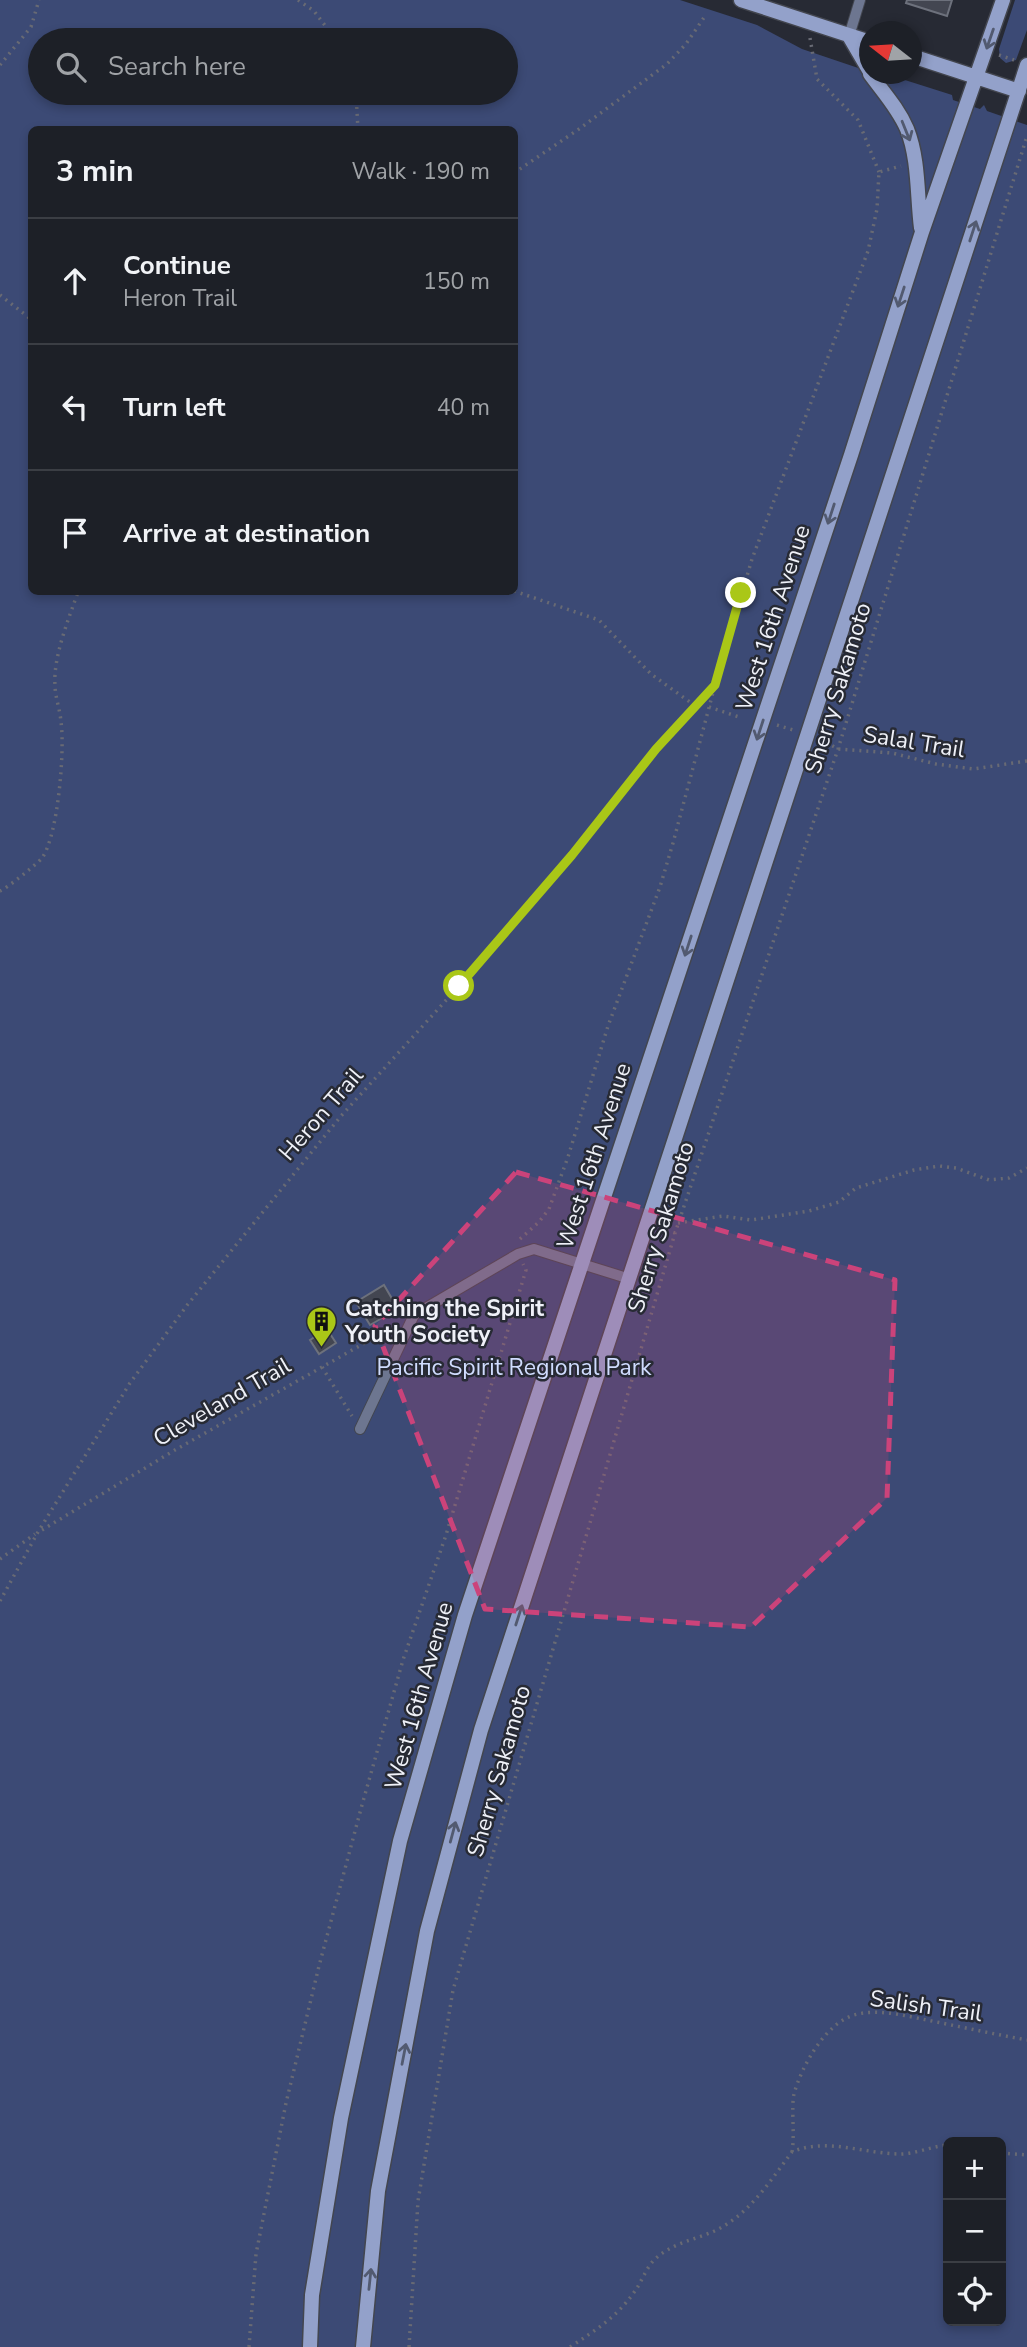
<!DOCTYPE html>
<html lang="en">
<head>
<meta charset="utf-8">
<style>
	:root { --surface:#1d2027; --page:#2a2d33; --text:#f1f3f6; --muted:#a0a3a7; --line:#3b3e44 }
	body { margin:0; font-family:"Nunito Sans",sans-serif; background:var(--page); color:var(--text) }
	.controls { position:absolute; right:21px; bottom:21px; display:grid; overflow:hidden; border-radius:10px; box-shadow:0 4px 10px #0003 }
	.controls button { width:63px; height:63px; display:grid; place-items:center; padding:0; border:0; border-bottom:2px solid var(--line); background:var(--surface); color:var(--text); font:35px sans-serif }
	.compass { position:absolute; left:859px; top:21px; width:63px; height:63px; border-radius:50%; background:var(--surface); box-shadow:0 4px 10px #0003; rotate:287deg }
	.stop { position:absolute; width:21px; height:21px; margin:-16px; border:5px solid #aac717; border-radius:50%; background:#fff }
	.stop.end { background:#aac717; border-color:#fff; box-shadow:0 2px 7px #0008 }
	.list { margin:0; padding:0; list-style:none }
	h2 { display:flex; justify-content:space-between; align-items:center; height:91px; margin:0; padding:0 28px; font-size:30px }
	h2 small { font-size:23px; font-weight:400; color:var(--muted) }
	.list li { display:grid; grid-template-columns:46px 1fr auto; gap:21px; align-items:center; box-sizing:border-box; height:126px; padding:0 28px; border-top:2px solid var(--line) }
	.list b { display:block; font-size:26px; white-space:nowrap }
	.list p { margin:0; font-size:23px; white-space:nowrap; color:var(--muted) }
	.list em { font-size:23px; font-style:normal; color:var(--muted) }
	.icon { flex:none; width:38px; height:38px; fill:none; stroke:currentColor; stroke-width:2; stroke-linecap:round; stroke-linejoin:round }
	.map { position:relative; flex:none; width:1027px; height:2347px; overflow:hidden }
	.search { position:absolute; background:var(--surface); box-shadow:0 4px 10px #0003; left:28px; top:28px; width:490px; height:77px; display:flex; align-items:center; gap:18px; box-sizing:border-box; padding:0 24px; border-radius:38px; color:var(--muted); font-size:26px }
	.panel { position:absolute; background:var(--surface); box-shadow:0 4px 10px #0003; left:28px; top:126px; width:490px; height:469px; border-radius:10px }
	.map>svg:first-child { display:block }
	.green { fill:#3c4a75; fill-rule:evenodd }
	.building { fill:#434651; stroke:#6d717c; stroke-width:2 }
	.lines { fill:none; stroke-linecap:round; stroke-linejoin:round }
	.service-casing { stroke:#43464f; stroke-width:12 }
	.secondary-casing { stroke:#43464f; stroke-width:17 }
	.path { stroke:#686a74; stroke-width:3.5; stroke-dasharray:2 5; stroke-linecap:butt }
	.service { stroke:#6d7690; stroke-width:10 }
	.secondary { stroke:#93a1ca; stroke-width:14 }
	.oneway { stroke:#525a70 }
	.route { stroke:#aac717; stroke-width:9 }
	.marked { fill:#cb437a; fill-opacity:0.2; stroke:#cb437a; stroke-width:5; stroke-dasharray:14 9; stroke-linejoin:round }
	.labels { text-anchor:middle; dominant-baseline:central; stroke-width:5; stroke-linejoin:round; paint-order:stroke }
	.street-label { font-size:23px; fill:#eff1f8; stroke:#272a34 }
	.poi-label { font-size:23px; font-weight:bold; fill:#eff1f8; stroke:#272a34; text-anchor:start }
	.park-label { font-size:23px; fill:#d0dcfe; stroke:#272a34 }
</style>
</head>
<body>
<div class="map">
<svg width="1027" height="2347" viewBox="0 0 1027 2347">
	<rect width="100%" height="100%" fill="#272a34"/>
	<path class="green" d="M0 0H680L757 25 802 49 882 76V74H886L949 94 952 95 953 100 980 109 984 105 987 111 1027 125V2347H0ZM40 40H506V93H40ZM32 130H514V592H32ZM948 2142H1001V2321H948Z
		M1015 0H1027V30L1016 60 1006 63 1000 58 999 49Z"/>
	<path class="building" d="M907 0H952L947 16 906 3Z
		M384 1285 398 1309 370 1325 356 1302Z
		M327 1329 336 1343 319 1354 310 1340Z"/>
	<g class="lines">
		<defs>
			<path id="service" d="M849 36 860 0
				M360 1429 414 1315 518 1254 534 1249 630 1279"/>
			<path id="secondary" d="M741 0 870 42
				M849 36 870 72
				M912 56 1019 91
				M870 74C883 92 898 108 907 129 919 159 917 196 921 228
				M310 2347 312 2295 341 2118 400 1841 465 1615 851 455 922 232 1003 0
				M363 2347 378 2191 427 1931 481 1730 1027 65"/>
		</defs>
		<use href="#service" class="service-casing"/>
		<use href="#secondary" class="secondary-casing"/>
		<path class="path" d="M298 0 314 11 336 40
			M810 38 817 79 858 120 879 172
			M999 55 1014 60
			M0 65 31 27 39 0
			M356 93 358 130
			M514 173 579 129 667 64 686 44 705 16
			M0 295 32 320
			M514 591 599 620 651 674 694 705
			M709 707 742 718
			M777 725 793 730
			M820 739 838 749 892 753 936 764 973 769 1027 761
			M0 891C6 889 37 864 42 858 58 836 65 750 61 722 60 709 55 697 55 685 53 657 69 618 78 592
			M678 1223 723 1216 751 1220 809 1211 839 1202 856 1188 914 1170 939 1166 956 1168 989 1180 1009 1178 1027 1168
			M660 1228 675 1233
			M520 1239 539 1222 549 1209 568 1157 608 1026 660 887 673 843 715 685 752 559 868 251 877 209 879 172 901 166
			M322 1367 352 1416
			M42 1530 175 1450 393 1327
			M0 1559 35 1534
			M0 1601 38 1532 130 1383 188 1304 341 1116 459 986 572 855 656 749 713 686
			M792 2152C795 2135 791 2107 794 2094 802 2065 827 2020 858 2014 880 2009 906 2016 927 2020 961 2027 994 2034 1027 2040
			M1001 2153 1027 2155
			M249 2347 256 2254 286 2103 319 1966 362 1805 403 1660 446 1535 526 1270 523 1264
			M409 2347 418 2201 453 1990 675 1233 838 749 1027 136
			M570 2347C596 2330 617 2317 635 2291 642 2281 646 2268 655 2259 677 2239 703 2240 727 2224 754 2207 773 2177 792 2152 826 2137 865 2154 900 2154 916 2154 932 2146 948 2145"/>
		<use href="#service" class="service"/>
		<use href="#secondary" class="secondary"/>
	</g>
	<defs><path id="oneway-shaft" d="M-6 0H5M1.5-3L5.5 0L1.5 3" fill="none" stroke-width="1.6" stroke-linecap="round" stroke-linejoin="round" transform="scale(1.75)"/></defs>
	<g class="oneway">
		<use href="#oneway-shaft" transform="translate(990 39) rotate(109)"/>
		<use href="#oneway-shaft" transform="translate(906 131) rotate(68)"/>
		<use href="#oneway-shaft" transform="translate(973 231) rotate(-72)"/>
		<use href="#oneway-shaft" transform="translate(901 297) rotate(108)"/>
		<use href="#oneway-shaft" transform="translate(831 514) rotate(108)"/>
		<use href="#oneway-shaft" transform="translate(760 730) rotate(108)"/>
		<use href="#oneway-shaft" transform="translate(688 946) rotate(108)"/>
		<use href="#oneway-shaft" transform="translate(519 1615) rotate(-72)"/>
		<use href="#oneway-shaft" transform="translate(453 1832) rotate(-75)"/>
		<use href="#oneway-shaft" transform="translate(404 2054) rotate(-79)"/>
		<use href="#oneway-shaft" transform="translate(370 2279) rotate(-84)"/>
	</g>
	<g class="lines">
		<path class="route" d="M459 986 572 855 656 749 715 685 741 593"/>
	</g>
	<path class="marked" d="M516 1172 895 1280 887 1498 751 1627 485 1609 375 1326Z"/>
	<defs>
		<symbol id="building-pin" viewBox="-11 -11 22 30"><path d="M0 17L-7.5 6A9.5 9.5 0 1 1 7.5 6Z" fill="#aac717" stroke="#272a34"/><path d="M-4-6H4V6H1V3H-1V6H-4ZM-2.5-4.3h1.7v1.8h-1.7ZM.8-4.3h1.7v1.8H.8ZM-2.5-1h1.7V.8h-1.7ZM.8-1h1.7V.8H.8Z" fill="#111"/></symbol>
	</defs>
	<g fill-rule="evenodd">
		<use href="#building-pin" x="304" y="1304" width="35" height="47"/>
	</g>
	<g class="labels">
		<g class="street-label">
			<text transform="translate(773 618) rotate(-72)">West 16th Avenue</text>
			<text transform="translate(838 688) rotate(-73)">Sherry Sakamoto</text>
			<text transform="translate(914 742) rotate(9)">Salal Trail</text>
			<text transform="translate(321 1114) rotate(-49)">Heron Trail</text>
			<text transform="translate(594 1156) rotate(-72)">West 16th Avenue</text>
			<text transform="translate(661 1227) rotate(-73)">Sherry Sakamoto</text>
			<text transform="translate(222 1402) rotate(-30)">Cleveland Trail</text>
			<text transform="translate(419 1696) rotate(-74)">West 16th Avenue</text>
			<text transform="translate(499 1771) rotate(-74)">Sherry Sakamoto</text>
			<text transform="translate(926 2006) rotate(8)">Salish Trail</text>
		</g>
		<g class="poi-label">
			<text x="345" y="1308">Catching the Spirit<tspan x="345" dy="26">Youth Society</tspan></text>
		</g>
		<g class="park-label">
			<text x="514" y="1367">Pacific Spirit Regional Park</text>
		</g>
	</g>
</svg>
<div class="controls">
<button>+</button>
<button>−</button>
<button><svg class="icon" aria-label="locate" viewBox="0 0 24 24"><circle cx="12" cy="12" r="6"/><path d="M12 2v4M12 18v4M2 12h4M18 12h4"/></svg></button>
</div>
<svg class="compass" viewBox="-18 -18 36 36"><path d="M0-13l5 13h-10z" fill="#e53935"/><path d="M0 13l5-13h-10z" fill="#a0a3a7"/></svg>
<div class="stop" style="left:459px;top:986px"></div>
<div class="stop end" style="left:741px;top:593px"></div>
<div class="search"><svg class="icon" aria-label="search" viewBox="0 0 24 24"><circle cx="10" cy="10" r="6"/><path d="M15 15l6 6"/></svg>Search here</div>
<section class="panel">
<h2>3 min<small>Walk · 190 m</small></h2>
<ul class="list">
<li><svg class="icon" aria-label="ahead" viewBox="0 0 24 24"><path d="M12 20V5M6 11l6-6 6 6"/></svg><div><b>Continue</b><p>Heron Trail</p></div><em>150 m</em></li>
<li><svg class="icon" aria-label="left" viewBox="0 0 24 24"><path d="M17 20v-9H6M10 6l-5 5 5 5"/></svg><div><b>Turn left</b></div><em>40 m</em></li>
<li><svg class="icon" aria-label="arrive" viewBox="0 0 24 24"><path d="M6 21V4h12l-3 4 3 4H6"/></svg><div><b>Arrive at destination</b></div></li>
</ul>
</section>
</div>
</body>
</html>
